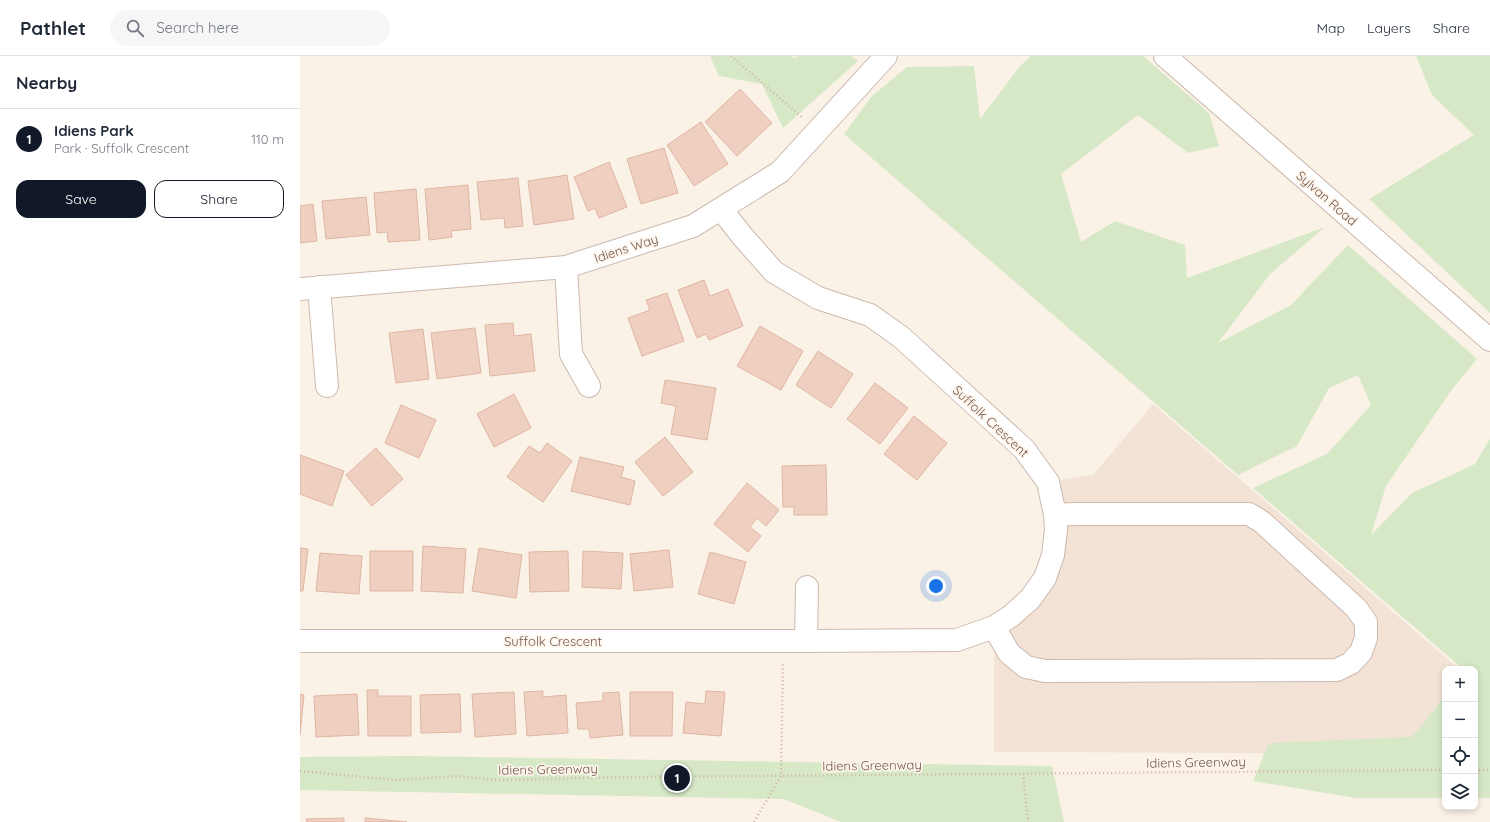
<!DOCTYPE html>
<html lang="en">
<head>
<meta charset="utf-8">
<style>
	:root { --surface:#fff; --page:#f6f6f7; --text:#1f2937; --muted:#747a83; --line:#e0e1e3; --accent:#111827 }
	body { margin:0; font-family:Quicksand,sans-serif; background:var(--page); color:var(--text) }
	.controls { position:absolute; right:12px; bottom:12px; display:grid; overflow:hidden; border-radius:8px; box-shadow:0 2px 6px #0003 }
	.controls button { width:36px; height:36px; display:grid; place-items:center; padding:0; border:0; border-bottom:1px solid var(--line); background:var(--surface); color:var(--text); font:20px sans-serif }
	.you { position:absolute; left:636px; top:530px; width:14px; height:14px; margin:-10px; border:3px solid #fff; border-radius:50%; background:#1a73e8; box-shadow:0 0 0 6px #1a73e833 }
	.badge { display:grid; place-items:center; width:26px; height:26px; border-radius:50%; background:var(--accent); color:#fff; font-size:13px; font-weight:700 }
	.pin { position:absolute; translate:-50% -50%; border:2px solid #fff; box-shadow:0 1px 4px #0006 }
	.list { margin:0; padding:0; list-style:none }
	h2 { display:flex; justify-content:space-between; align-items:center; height:52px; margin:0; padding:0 16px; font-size:17px }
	h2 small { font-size:13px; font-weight:400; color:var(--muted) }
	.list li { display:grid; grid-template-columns:26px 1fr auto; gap:12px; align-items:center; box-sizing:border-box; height:60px; padding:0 16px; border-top:1px solid var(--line) }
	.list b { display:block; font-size:15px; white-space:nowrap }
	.list p { margin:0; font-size:13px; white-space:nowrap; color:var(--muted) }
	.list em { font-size:13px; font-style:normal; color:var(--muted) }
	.actions { display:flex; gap:8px; padding:12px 16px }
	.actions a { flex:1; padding:9px 0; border:1px solid var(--accent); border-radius:12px; text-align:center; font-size:14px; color:var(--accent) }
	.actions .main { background:var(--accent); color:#fff }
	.icon { flex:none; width:22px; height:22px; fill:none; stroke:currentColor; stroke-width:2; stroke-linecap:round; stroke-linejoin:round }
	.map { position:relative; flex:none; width:1190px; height:766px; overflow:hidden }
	header { display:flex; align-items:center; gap:24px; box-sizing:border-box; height:56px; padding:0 20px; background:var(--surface); border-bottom:1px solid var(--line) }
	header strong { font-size:19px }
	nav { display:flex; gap:22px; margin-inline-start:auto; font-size:14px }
	.search { width:280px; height:36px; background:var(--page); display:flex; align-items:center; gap:10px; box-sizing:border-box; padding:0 14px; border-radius:22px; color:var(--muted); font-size:15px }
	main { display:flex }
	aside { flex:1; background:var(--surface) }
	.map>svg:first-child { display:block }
	.residential { fill:#f2e3d6 }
	.green { fill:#d6e8c6 }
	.building { fill:#eecfc0; stroke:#e0b5a2 }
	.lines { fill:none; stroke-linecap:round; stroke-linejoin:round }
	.minor-casing { stroke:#ccb9ae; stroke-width:24 }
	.path { stroke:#d3b3a4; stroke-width:2.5; stroke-dasharray:1 3; stroke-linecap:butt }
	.minor { stroke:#fff; stroke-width:22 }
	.labels { text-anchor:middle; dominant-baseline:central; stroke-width:3.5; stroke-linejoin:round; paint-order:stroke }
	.street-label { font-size:13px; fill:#73584d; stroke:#fef6ed }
</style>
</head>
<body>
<header>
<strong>Pathlet</strong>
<div class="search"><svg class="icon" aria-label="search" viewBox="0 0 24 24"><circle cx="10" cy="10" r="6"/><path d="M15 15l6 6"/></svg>Search here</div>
<nav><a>Map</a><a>Layers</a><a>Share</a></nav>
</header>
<main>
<aside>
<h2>Nearby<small></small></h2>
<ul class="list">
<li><span class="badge">1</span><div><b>Idiens Park</b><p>Park · Suffolk Crescent</p></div><em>110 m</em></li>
</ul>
<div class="actions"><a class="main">Save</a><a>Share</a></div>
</aside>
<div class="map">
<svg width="1190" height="766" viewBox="0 0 1190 766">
	<rect width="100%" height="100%" fill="#fbf2e7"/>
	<path class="residential" d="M853 348 1159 613H1145V645L1102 698 694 696V571L745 522 748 426 793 419Z"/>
	<path class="green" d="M410 0H491L494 2 499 0H551L558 5 483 72 462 28 419 20Z
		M731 0H843L909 57 919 90 888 97 838 59 761 118 781 186 815 165 885 189 887 222 1025 171 970 218 918 287 991 249 1048 189 1177 303 1153 332 1086 430 1071 479 1112 437 1175 408 1190 383V742H1175V613H1163L953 432 1027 398 1071 349 1058 319 1029 332 997 390 938 419 544 78 572 40 607 11 674 10 680 63 720 10Z
		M1116 0H1190V257L1069 143 1174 79 1132 39Z
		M1145 640V742H1056L953 725 969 687 1112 681Z
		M109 700 752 710 764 766H541L484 743 0 734V701Z"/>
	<path class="building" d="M440 33 472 67 437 100 405 66Z
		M401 66 428 108 394 130 367 89Z
		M364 92 378 137 341 148 327 103Z
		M309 106 327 151 299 162 295 152 288 155 274 121Z
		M267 119 274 163 234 169 228 125Z
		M218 122 223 170 205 172 204 162 181 164 177 126Z
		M168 129 171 173 151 175 152 181 129 184 125 133Z
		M116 133 120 184 88 186 87 176 77 177 74 137Z
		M66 141 70 179 26 183 22 145Z
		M13 148 17 185 0 187V150Z
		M404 224 410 240 428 233 443 270 409 284 406 278 397 282 378 234Z
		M367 237 384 285 342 300 328 262 350 254 346 244Z
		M213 267 214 280 231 278 235 315 190 320 185 269Z
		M460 270 503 295 481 334 437 310Z
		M175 272 181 317 137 323 131 277Z
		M123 273 129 323 96 327 89 277Z
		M518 295 553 318 531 352 496 329Z
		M365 324 416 332 407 384 371 378 376 350 361 347Z
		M575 327 608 352 580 388 547 363Z
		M214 338 231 372 194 391 177 358Z
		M101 349 136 364 119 402 85 387Z
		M614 360 647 387 617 424 584 398Z
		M365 381 393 416 363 440 335 406Z
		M247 387 272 405 243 446 207 421 229 390 240 397Z
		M76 392 103 423 72 450 46 419Z
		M0 399 44 415 32 450 0 438Z
		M280 401 324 411 321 421 335 425 330 449 271 435Z
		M526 409 527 459H494V451H483L482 410Z
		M447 427 479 454 466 470 457 462 450 471 461 480 448 496 414 468Z
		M123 490 166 493 163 537 121 535Z
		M0 492 8 493 3 535H0Z
		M179 492 222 499 216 542 172 535Z
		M369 494 373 531 334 535 330 498Z
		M70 495H113V535H70Z
		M268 495 269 535 230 536 229 496Z
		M283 495 323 497 321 533 282 531Z
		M410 496 446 506 434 548 398 538Z
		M20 497 62 500 59 538 16 535Z
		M67 634H78V640H111V680H68Z
		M243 635V641L266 639 268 677 227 680 224 636Z
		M406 635 425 636 421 680 383 677 386 646 405 648Z
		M214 636 216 678 175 681 172 638Z
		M319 636 323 679 290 682 289 673H278L276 647 303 645V637Z
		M330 636H373L372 680H330Z
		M0 638 4 639 0 679Z
		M57 638 59 679 16 681 14 640Z
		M160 638 161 676 121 677 120 639Z
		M44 762V766H7L6 763Z
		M65 762 107 766H65Z"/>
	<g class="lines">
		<defs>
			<path id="minor" d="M865 0 1190 284
				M266 211 271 298 289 330
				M19 231 27 330
				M0 233 266 211 393 170 480 116 586 0
				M694 571 709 597 726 611 745 615 1037 614 1051 607 1061 596 1066 582V566L1056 552 962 466 949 458H774L755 459
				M0 585H506L657 584 694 571 711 560 730 543 745 522 753 499 756 474 755 459 748 426 724 393 601 281 570 259 518 242 474 216 443 181 421 153
				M506 585 507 531"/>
		</defs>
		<use href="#minor" class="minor-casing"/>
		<path class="path" d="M431 0 503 62
			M1175 714H1190
			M0 715 96 724 158 720 196 724 336 721 1145 714
			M723 718 728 766
			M454 766 481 720 483 606"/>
		<use href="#minor" class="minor"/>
	</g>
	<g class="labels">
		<g class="street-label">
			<text transform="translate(1027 142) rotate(41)">Sylvan Road</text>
			<text transform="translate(326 192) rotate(-18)">Idiens Way</text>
			<text transform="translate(691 365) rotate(43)">Suffolk Crescent</text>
			<text x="253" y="585">Suffolk Crescent</text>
			<text transform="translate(896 706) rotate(-1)">Idiens Greenway</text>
			<text transform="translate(572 709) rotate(-1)">Idiens Greenway</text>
			<text transform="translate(248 713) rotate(-1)">Idiens Greenway</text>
		</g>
	</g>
</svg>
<div class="controls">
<button>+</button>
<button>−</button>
<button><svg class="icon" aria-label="locate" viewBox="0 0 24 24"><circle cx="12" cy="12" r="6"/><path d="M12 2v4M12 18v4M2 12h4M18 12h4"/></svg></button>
<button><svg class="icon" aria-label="layers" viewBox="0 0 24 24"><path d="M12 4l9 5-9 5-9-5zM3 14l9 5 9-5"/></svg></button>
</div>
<div class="you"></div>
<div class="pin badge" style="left:377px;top:722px">1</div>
</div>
</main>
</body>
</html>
